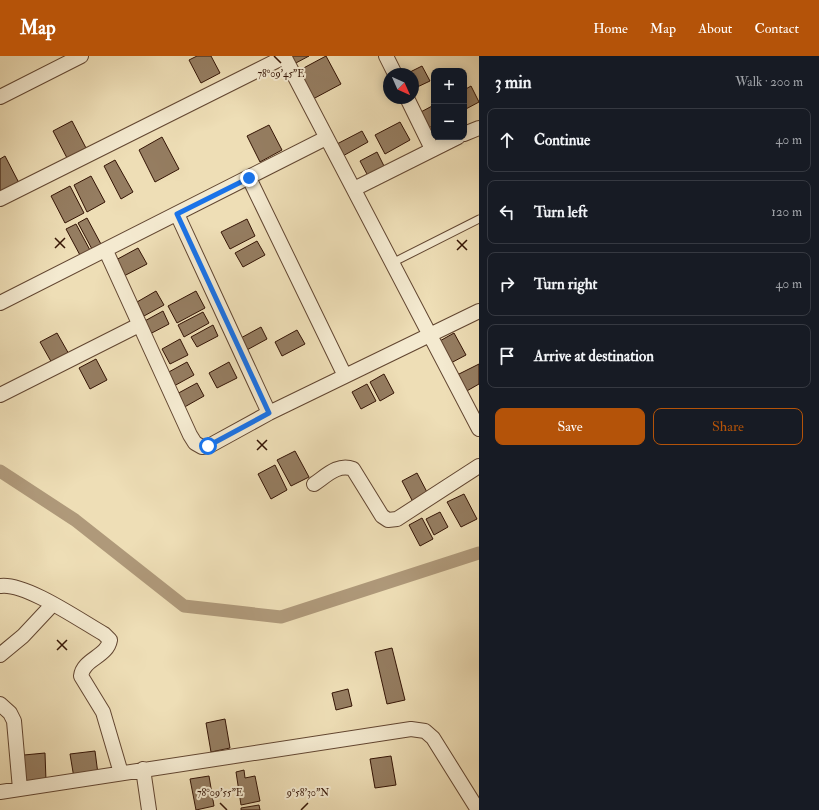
<!DOCTYPE html>
<html lang="en">
<head>
<meta charset="utf-8">
<style>
	:root { --surface:#171b24; --page:#242831; --text:#f1f3f6; --muted:#9ea1a6; --line:#363941; --accent:#b45309 }
	body { margin:0; font-family:"IM FELL Double Pica",serif; background:var(--page); color:var(--text) }
	.controls { position:absolute; right:12px; top:12px; display:grid; overflow:hidden; border-radius:8px; box-shadow:0 2px 10px #0003 }
	.controls button { width:36px; height:36px; display:grid; place-items:center; padding:0; border:0; border-bottom:1px solid var(--line); background:var(--surface); color:var(--text); font:20px sans-serif }
	.compass { position:absolute; left:383px; top:12px; width:36px; height:36px; border-radius:50%; background:var(--surface); box-shadow:0 2px 10px #0003; rotate:135deg }
	.stop { position:absolute; width:12px; height:12px; margin:-9px; border:3px solid #1a73e8; border-radius:50%; background:#fff }
	.stop.end { background:#1a73e8; border-color:#fff; box-shadow:0 1px 4px #0008 }
	.list { margin:0; padding:0; list-style:none }
	h2 { display:flex; justify-content:space-between; align-items:center; height:52px; margin:0; padding:0 16px; font-size:17px }
	h2 small { font-size:13px; font-weight:400; color:var(--muted) }
	.list li { display:grid; grid-template-columns:26px 1fr auto; gap:12px; align-items:center; box-sizing:border-box; height:64px; margin:0 8px 8px; padding:0 8px; border:1px solid var(--line); border-radius:8px }
	.list b { display:block; font-size:15px; white-space:nowrap }
	.list em { font-size:13px; font-style:normal; color:var(--muted) }
	.actions { display:flex; gap:8px; padding:12px 16px }
	.actions a { flex:1; padding:9px 0; border:1px solid var(--accent); border-radius:8px; text-align:center; font-size:14px; color:var(--accent) }
	.actions .main { background:var(--accent); color:#fff }
	.icon { flex:none; width:22px; height:22px; fill:none; stroke:currentColor; stroke-width:2; stroke-linecap:round; stroke-linejoin:round }
	.map { position:relative; flex:none; width:479px; height:754px; overflow:hidden }
	header { display:flex; align-items:center; gap:24px; box-sizing:border-box; height:56px; padding:0 20px; background:var(--accent); color:#fff }
	header strong { font-size:19px }
	nav { display:flex; gap:22px; margin-inline-start:auto; font-size:14px }
	main { display:flex }
	aside { flex:1; background:var(--surface) }
	.map>svg:first-child { display:block }
	.lines { fill:none; stroke-linecap:round; stroke-linejoin:round }
	.canal { stroke:#af997a; stroke-width:13 }
	.building { fill:#957d61; stroke:#341405 }
	.lane-casing { stroke:#624631; stroke-width:9 }
	.street-casing { stroke:#624631; stroke-width:16 }
	.lane { stroke:#f4ead0; stroke-width:7 }
	.street { stroke:#f4ead0; stroke-width:14 }
	.route { stroke:#1a73e8; stroke-width:5 }
	.ticks { fill:none; stroke:#341405; stroke-width:1.5 }
	.ticks-label { font-size:10px; text-anchor:middle; fill:#341405; stroke:#f4ead0; stroke-width:4; stroke-linejoin:round; paint-order:stroke }
</style>
</head>
<body>
<header>
<strong>Map</strong>
<nav><a>Home</a><a>Map</a><a>About</a><a>Contact</a></nav>
</header>
<main>
<div class="map">
<svg width="479" height="754" viewBox="0 0 479 754">
	<rect width="100%" height="100%" fill="#eedeb6"/>
	<filter id="stains"><feTurbulence type="fractalNoise" baseFrequency=".005" numOctaves="4"/><feColorMatrix values="0 0 0 0 .2 0 0 0 0 .09 0 0 0 0 .02 0 0 0 .5 -.17"/></filter>
	<radialGradient id="worn" r=".72"><stop offset=".6" stop-color="#630" stop-opacity="0"/><stop offset="1" stop-color="#630" stop-opacity=".3"/></radialGradient>
	<g class="lines">
		<path class="canal" d="M0 415 75 464 184 550 281 561 479 497"/>
	</g>
	<path class="building" d="M197 0H211L220 17 201 27 189 4Z
		M290 0H309L294 8Z
		M326 0 341 28 313 43 298 15Z
		M422 10 430 25 413 33V18H406Z
		M471 30 479 46 464 54V34Z
		M434 49V69L427 73 419 57Z
		M72 65 86 92 67 102 53 75Z
		M400 66 410 84 385 98 375 79Z
		M269 69 282 94 260 106 247 80Z
		M362 75 368 86 341 101 335 89Z
		M162 81 179 113 155 126 139 94Z
		M377 96 385 112 368 120 360 105Z
		M5 100 19 127 0 137V103Z
		M115 104 133 136 121 143 104 110Z
		M91 120 105 146 87 156 74 129Z
		M70 130 84 157 65 167 51 140Z
		M87 162 102 190 93 195 78 167Z
		M247 163 255 180 230 193 221 176Z
		M76 168 91 196 81 201 66 173Z
		M257 185 265 199 243 211 235 197Z
		M138 192 147 208 122 221 114 205Z
		M156 235 164 249 144 260 137 246Z
		M196 235 205 252 177 267 168 250Z
		M163 255 169 268 148 279 141 267Z
		M203 256 209 267 184 281 178 269Z
		M213 269 218 280 197 291 191 281Z
		M261 271 267 283 245 295 239 283Z
		M297 274 305 288 282 300 275 286Z
		M57 277 70 300 53 309 40 286Z
		M454 277 466 299 449 308 438 286Z
		M180 283 188 299 170 308 162 293Z
		M96 303 107 324 90 333 79 312Z
		M187 306 194 319 174 330 167 317Z
		M229 306 237 322 217 332 209 317Z
		M479 308V328L465 336 457 319Z
		M384 318 394 337 380 345 370 326Z
		M197 327 204 340 181 353 173 340Z
		M367 328 376 345 361 353 352 336Z
		M295 395 309 421 291 430 277 404Z
		M275 409 287 434 271 443 258 418Z
		M417 417 428 438 413 446 402 425Z
		M464 438 477 463 461 471 447 446Z
		M440 456 448 471 434 479 426 463Z
		M422 462 433 483 420 490 409 469Z
		M392 592 405 644 387 648 375 596Z
		M348 633 352 650 336 654 332 637Z
		M225 663 230 692 211 696 206 667Z
		M95 695 98 718 74 722 70 698Z
		M45 697 46 725 26 726 24 699Z
		M391 700 396 729 375 732 370 703Z
		M244 714 245 722 255 720 260 745 241 749 236 716Z
		M209 720 214 750 196 754 190 723Z
		M259 749 260 754H241V752Z"/>
	<g class="lines">
		<defs>
			<path id="lane" d="M392 207 479 163"/>
			<path id="street" d="M284 0 479 373
				M386 0 395 18
				M0 41 81 0
				M407 42 432 93
				M464 78 479 72
				M249 122 345 320
				M354 133 458 81
				M0 143 284 1
				M177 158 269 357
				M106 195 190 379 195 387 202 391 209 390 269 357 479 255
				M0 247 326 82
				M0 339 139 269
				M314 428C326 420 338 407 353 413L382 460 388 464 397 463 479 410
				M0 530C25 526 81 565 104 578L110 584C107 601 83 603 81 620L103 656 121 717
				M0 599 23 580 52 549
				M0 648 10 657 14 665 20 733
				M143 713 149 754
				M0 736 411 673 425 675 433 682 478 754"/>
		</defs>
		<use href="#lane" class="lane-casing"/>
		<use href="#street" class="street-casing"/>
		<use href="#lane" class="lane"/>
		<use href="#street" class="street"/>
	</g>
	<g class="lines">
		<path class="route" d="M208 390 269 357 177 158 249 122"/>
	</g>
	<path class="ticks" d="M274 0 281 7M55 182 65 192M457 184 467 194M55 192 65 182M457 194 467 184M257 384 267 394M257 394 267 384M57 584 67 594M57 594 67 584M220 747 227 754M301 754 308 747"/>
	<g class="ticks-label">
		<text x="281" y="21">78°09'45"E</text>
		<text x="308" y="740">9°58'30"N</text>
		<text x="220" y="740">78°09'55"E</text>
	</g>
	<rect width="100%" height="100%" filter="url(#stains)"/>
	<rect width="100%" height="100%" fill="url(#worn)"/>
</svg>
<div class="controls">
<button>+</button>
<button>−</button>
</div>
<svg class="compass" viewBox="-18 -18 36 36"><path d="M0-13l5 13h-10z" fill="#e53935"/><path d="M0 13l5-13h-10z" fill="#9ea1a6"/></svg>
<div class="stop" style="left:208px;top:390px"></div>
<div class="stop end" style="left:249px;top:122px"></div>
</div>
<aside>
<h2>3 min<small>Walk · 200 m</small></h2>
<ul class="list">
<li><svg class="icon" aria-label="ahead" viewBox="0 0 24 24"><path d="M12 20V5M6 11l6-6 6 6"/></svg><div><b>Continue</b></div><em>40 m</em></li>
<li><svg class="icon" aria-label="left" viewBox="0 0 24 24"><path d="M17 20v-9H6M10 6l-5 5 5 5"/></svg><div><b>Turn left</b></div><em>120 m</em></li>
<li><svg class="icon" aria-label="right" viewBox="0 0 24 24"><path d="M7 20v-9h11M14 6l5 5-5 5"/></svg><div><b>Turn right</b></div><em>40 m</em></li>
<li><svg class="icon" aria-label="arrive" viewBox="0 0 24 24"><path d="M6 21V4h12l-3 4 3 4H6"/></svg><div><b>Arrive at destination</b></div></li>
</ul>
<div class="actions"><a class="main">Save</a><a>Share</a></div>
</aside>
</main>
</body>
</html>
